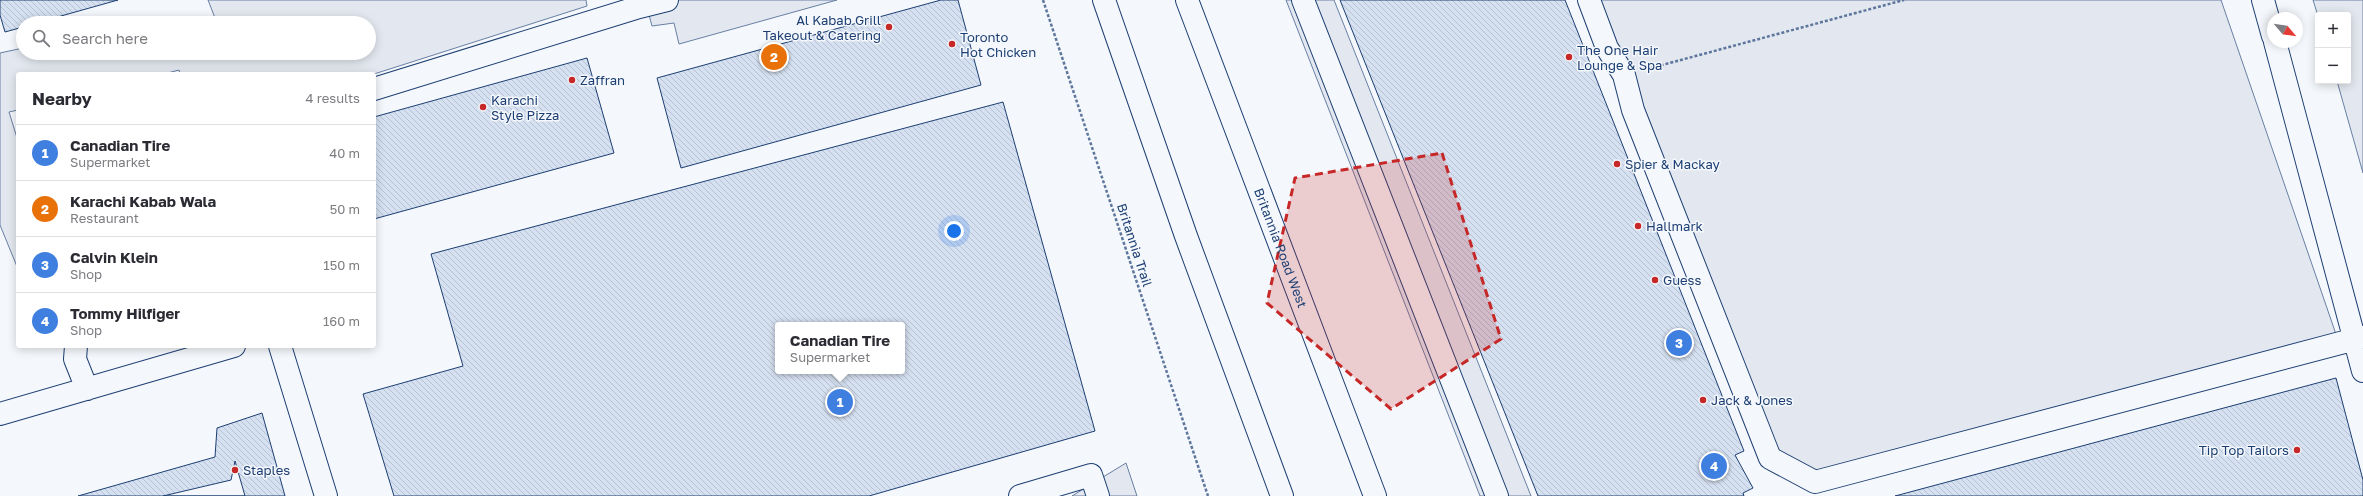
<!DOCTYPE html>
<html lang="en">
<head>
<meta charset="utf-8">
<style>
	:root { --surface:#fff; --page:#f7f7f7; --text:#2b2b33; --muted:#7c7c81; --line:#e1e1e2; --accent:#0f766e }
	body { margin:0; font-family:"Golos Text",sans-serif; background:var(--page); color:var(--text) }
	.controls { position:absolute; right:12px; top:12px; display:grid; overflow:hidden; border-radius:4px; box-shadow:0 2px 10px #0003 }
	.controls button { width:36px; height:36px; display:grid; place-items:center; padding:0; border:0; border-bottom:1px solid var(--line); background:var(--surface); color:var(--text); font:20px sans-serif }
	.compass { position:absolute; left:2267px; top:12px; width:36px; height:36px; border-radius:50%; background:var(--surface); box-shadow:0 2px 10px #0003; rotate:119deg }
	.you { position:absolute; left:954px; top:231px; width:14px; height:14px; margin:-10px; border:3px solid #fff; border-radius:50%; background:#1a73e8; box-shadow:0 0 0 6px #1a73e833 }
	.badge { display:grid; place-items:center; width:26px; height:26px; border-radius:50%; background:var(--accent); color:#fff; font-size:13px; font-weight:700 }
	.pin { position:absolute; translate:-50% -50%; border:2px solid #fff; box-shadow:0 1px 4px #0006 }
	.popup { position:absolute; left:775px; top:322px; width:130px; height:52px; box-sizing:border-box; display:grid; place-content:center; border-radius:4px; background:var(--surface); filter:drop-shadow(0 1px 3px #0005); font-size:13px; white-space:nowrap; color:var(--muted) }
	.popup b { font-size:15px; color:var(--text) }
	.popup::after { content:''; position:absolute; left:50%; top:100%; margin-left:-8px; border:8px solid transparent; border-top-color:var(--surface) }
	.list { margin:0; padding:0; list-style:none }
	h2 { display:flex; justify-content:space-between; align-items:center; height:52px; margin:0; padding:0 16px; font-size:17px }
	h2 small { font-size:13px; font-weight:400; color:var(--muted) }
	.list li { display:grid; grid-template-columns:26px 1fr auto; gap:12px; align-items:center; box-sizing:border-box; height:56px; padding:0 16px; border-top:1px solid var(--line) }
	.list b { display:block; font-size:15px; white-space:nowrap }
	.list p { margin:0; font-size:13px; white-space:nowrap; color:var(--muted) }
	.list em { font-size:13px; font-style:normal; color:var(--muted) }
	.icon { flex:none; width:22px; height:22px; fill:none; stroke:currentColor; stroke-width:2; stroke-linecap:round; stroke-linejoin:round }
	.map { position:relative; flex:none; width:2363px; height:496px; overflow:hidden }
	.search { position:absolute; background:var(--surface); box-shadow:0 2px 10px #0003; left:16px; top:16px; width:360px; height:44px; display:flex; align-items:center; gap:10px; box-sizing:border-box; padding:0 14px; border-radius:22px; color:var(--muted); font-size:15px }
	.panel { position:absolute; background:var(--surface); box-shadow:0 2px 10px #0003; left:16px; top:72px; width:360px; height:276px; border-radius:4px }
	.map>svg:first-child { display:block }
	.parking { fill:#e3e8f0; stroke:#687fa3 }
	.building { fill:url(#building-back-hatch); stroke:#1d3f73; fill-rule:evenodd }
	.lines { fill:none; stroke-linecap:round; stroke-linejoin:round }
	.minor-casing { stroke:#1d3f73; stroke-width:24 }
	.major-casing { stroke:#1d3f73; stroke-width:24 }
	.path { stroke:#5e769c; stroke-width:2.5; stroke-dasharray:3 2; stroke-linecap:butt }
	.minor { stroke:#f4f7fb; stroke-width:22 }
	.major { stroke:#f4f7fb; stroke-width:22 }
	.marked { fill:#c62828; fill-opacity:0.2; stroke:#c62828; stroke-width:3; stroke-dasharray:8 5; stroke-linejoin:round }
	.poi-dot { fill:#c62828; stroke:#f4f7fb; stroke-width:1.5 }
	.labels { text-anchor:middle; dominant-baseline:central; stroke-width:3; stroke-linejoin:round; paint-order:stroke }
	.poi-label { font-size:13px; fill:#1d3f73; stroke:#f4f7fb; text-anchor:start }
	.street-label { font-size:13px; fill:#1d3f73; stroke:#f4f7fb }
</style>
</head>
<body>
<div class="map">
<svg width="2363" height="496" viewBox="0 0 2363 496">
	<defs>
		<pattern id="building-back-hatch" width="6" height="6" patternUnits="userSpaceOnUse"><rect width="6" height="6" fill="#d5e0f0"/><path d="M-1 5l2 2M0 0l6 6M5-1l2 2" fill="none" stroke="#b6c1d1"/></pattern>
	</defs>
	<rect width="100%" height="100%" fill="#f4f7fb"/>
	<path class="parking" d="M208 0H586L587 6 374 74H180L179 70 164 74H18V110L9 112 18 141V269L0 225V53L23 48V53H369V23H217Z
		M645 0H837L679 44 674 23 652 26Z
		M1286 0H1334L1531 496H1480Z
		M1596 0H2221L2339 343 1815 482 1770 458Z
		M2313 0H2363V173L2337 81H2348V15L2318 16Z
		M1126 463 1137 496H1072Z"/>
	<path class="building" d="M0 0H118L36 23H23V27L5 32 0 15Z
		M941 0H958L981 85 681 168 657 78Z
		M1340 0H1565L1744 451 1735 455 1753 488 1743 493 1744 496H1538Z
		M587 58 614 153 374 219V117Z
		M1003 102 1095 431 869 496H394L363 394 463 366 431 254ZM778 325H902V371H778Z
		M2336 378 2363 480V496H1895Z
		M262 413 285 496H78L215 457 217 428Z
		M235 461 245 496H163L231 480Z"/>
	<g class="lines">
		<defs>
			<path id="minor" d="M1303 0 1497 496
				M1589 0 1607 48 1624 75 1633 110 1770 458 1815 482 2363 337
				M2263 0 2273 36
				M2275 42 2363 371
				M374 89 639 7 667 0
				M76 346 75 359 87 389
				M280 346 326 496
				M0 414 234 346
				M1020 496 1091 475 1098 496"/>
			<g id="major">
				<path d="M1104 0 1186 236 1282 496"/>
				<path id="s1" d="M1187 0 1375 496"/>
			</g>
		</defs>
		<use href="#minor" class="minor-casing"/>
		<use href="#major" class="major-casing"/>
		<path class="path" d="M1043 0 1208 496
			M1651 68 1904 0"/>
		<use href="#minor" class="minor"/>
		<use href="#major" class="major"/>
	</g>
	<path class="marked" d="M1442 153 1501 339 1391 409 1267 303 1295 178Z"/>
	<g class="poi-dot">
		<circle cx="889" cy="27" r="4"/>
		<circle cx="952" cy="44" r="4"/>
		<circle cx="1569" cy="57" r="4"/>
		<circle cx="572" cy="80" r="4"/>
		<circle cx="483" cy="107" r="4"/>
		<circle cx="1617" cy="164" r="4"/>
		<circle cx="1638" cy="226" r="4"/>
		<circle cx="1655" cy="280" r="4"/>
		<circle cx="1703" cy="400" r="4"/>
		<circle cx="2297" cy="450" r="4"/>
		<circle cx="235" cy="470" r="4"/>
	</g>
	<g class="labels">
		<g class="poi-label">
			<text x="881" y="20" text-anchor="end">Al Kabab Grill<tspan x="881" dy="15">Takeout &amp; Catering</tspan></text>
			<text x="960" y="37">Toronto<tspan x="960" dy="15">Hot Chicken</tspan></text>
			<text x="1577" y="50">The One Hair<tspan x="1577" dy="15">Lounge &amp; Spa</tspan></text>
			<text x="580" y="80">Zaffran</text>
			<text x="491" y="100">Karachi<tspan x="491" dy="15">Style Pizza</tspan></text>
			<text x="1625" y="164">Spier &amp; Mackay</text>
			<text x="1646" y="226">Hallmark</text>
			<text x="1663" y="280">Guess</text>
			<text x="1711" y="400">Jack &amp; Jones</text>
			<text x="2289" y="450" text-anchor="end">Tip Top Tailors</text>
			<text x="243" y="470">Staples</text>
		</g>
		<g class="street-label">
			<text transform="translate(1135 245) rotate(72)">Britannia Trail</text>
			<text stroke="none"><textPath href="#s1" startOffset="265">Britannia Road West</textPath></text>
		</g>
	</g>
</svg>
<div class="controls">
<button>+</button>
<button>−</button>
</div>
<svg class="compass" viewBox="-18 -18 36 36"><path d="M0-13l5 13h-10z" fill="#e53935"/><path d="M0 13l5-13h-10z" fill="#7c7c81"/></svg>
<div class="you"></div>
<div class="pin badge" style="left:840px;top:402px;background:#3f7fe0">1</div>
<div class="popup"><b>Canadian Tire</b>Supermarket</div>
<div class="pin badge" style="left:774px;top:57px;background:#e8710a">2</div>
<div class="pin badge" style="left:1679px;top:343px;background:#3f7fe0">3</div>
<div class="pin badge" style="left:1714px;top:466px;background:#3f7fe0">4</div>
<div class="search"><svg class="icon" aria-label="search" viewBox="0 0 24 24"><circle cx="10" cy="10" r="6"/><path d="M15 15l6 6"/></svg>Search here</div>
<section class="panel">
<h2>Nearby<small>4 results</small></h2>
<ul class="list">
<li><span class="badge" style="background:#3f7fe0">1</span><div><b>Canadian Tire</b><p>Supermarket</p></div><em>40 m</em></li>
<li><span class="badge" style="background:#e8710a">2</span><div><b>Karachi Kabab Wala</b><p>Restaurant</p></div><em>50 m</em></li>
<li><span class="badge" style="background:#3f7fe0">3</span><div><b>Calvin Klein</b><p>Shop</p></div><em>150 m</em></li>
<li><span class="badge" style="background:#3f7fe0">4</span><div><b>Tommy Hilfiger</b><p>Shop</p></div><em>160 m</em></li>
</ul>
</section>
</div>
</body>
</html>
